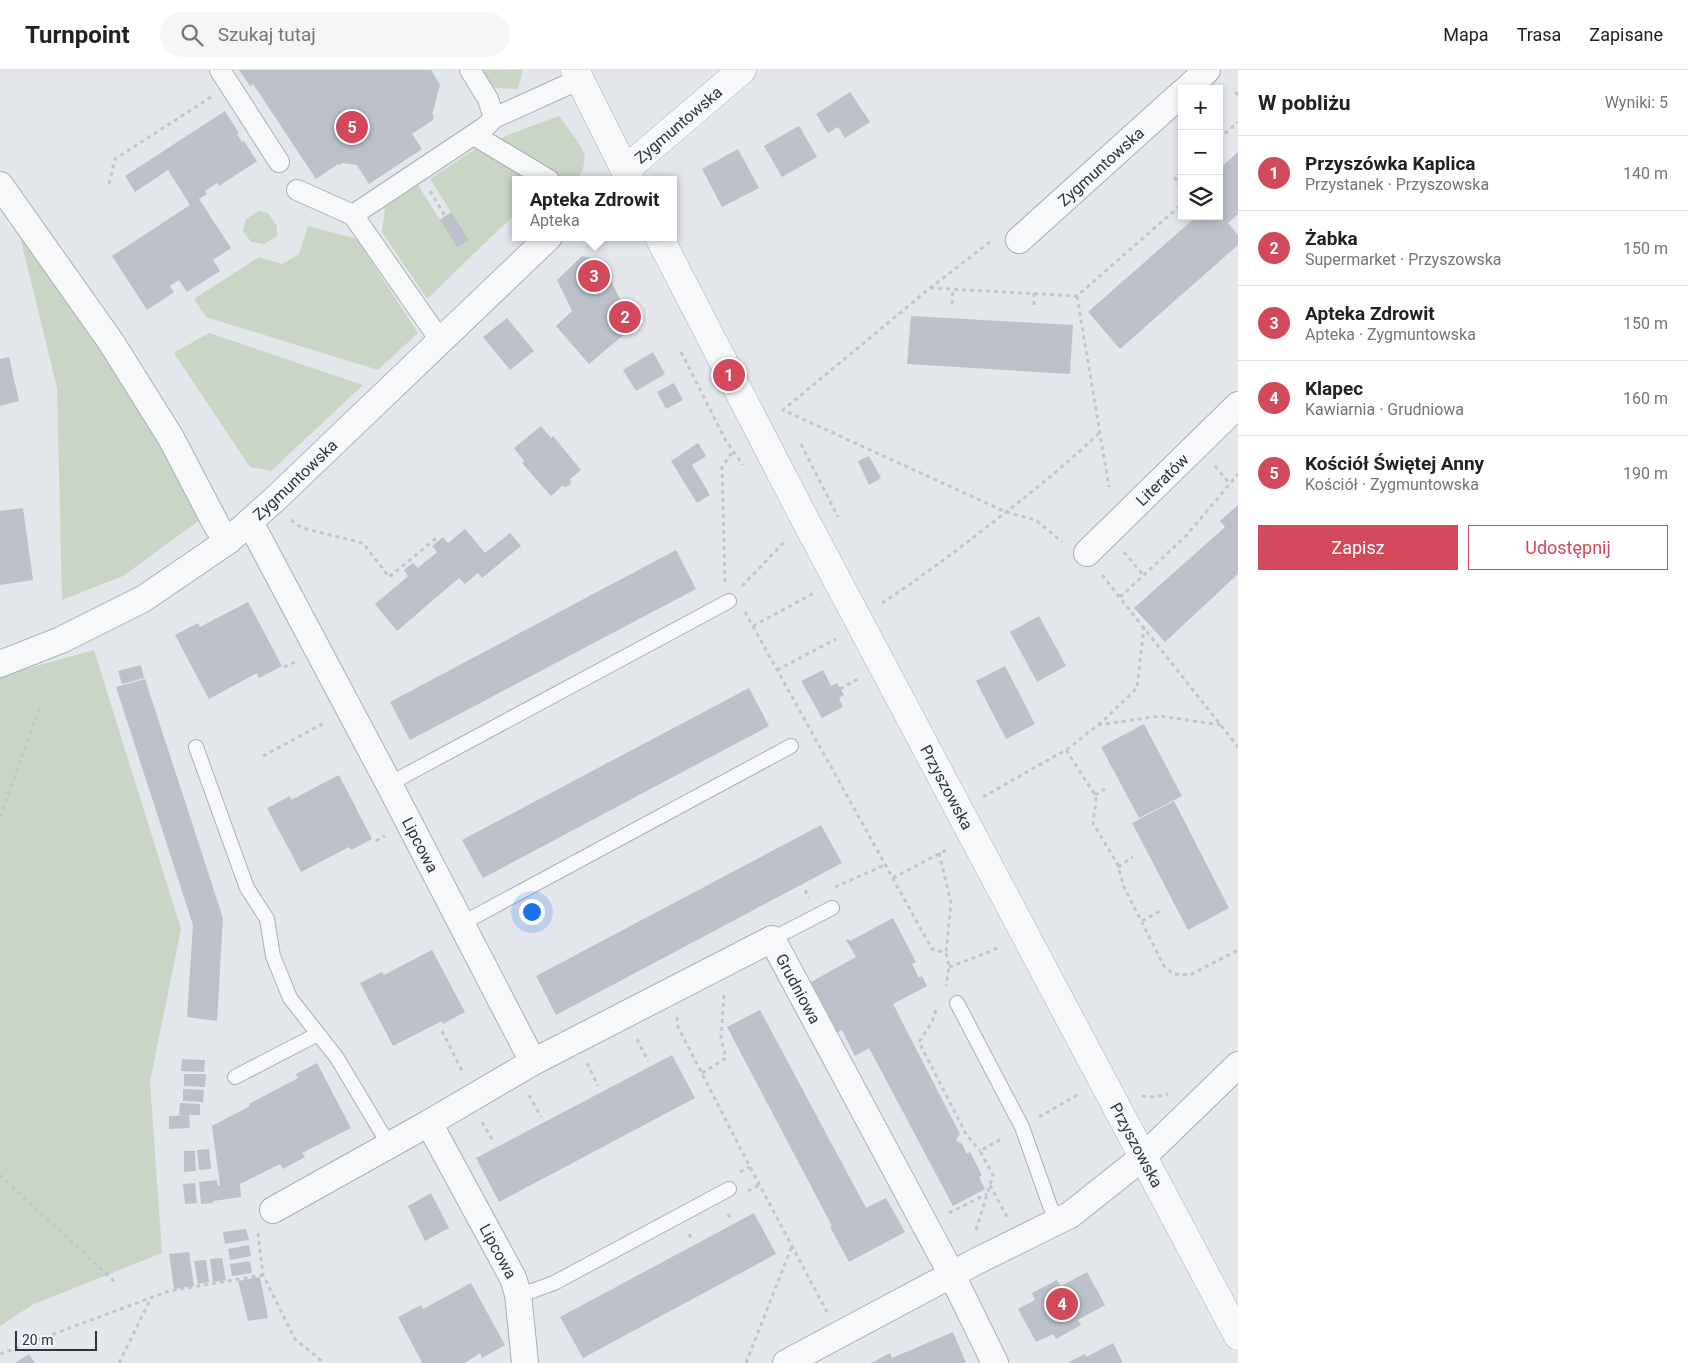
<!DOCTYPE html>
<html lang="pl">
<head>
<meta charset="utf-8">
<style>
	:root { --surface:#fff; --page:#f6f6f6; --text:#202124; --muted:#757577; --line:#e0e0e0; --accent:#d1495b }
	body { margin:0; font-family:Roboto,sans-serif; background:var(--page); color:var(--text) }
	.controls { position:absolute; right:15px; top:15px; display:grid; overflow:hidden; border-radius:0px; box-shadow:0 2px 8px #0003 }
	.controls button { width:45px; height:45px; display:grid; place-items:center; padding:0; border:0; border-bottom:1px solid var(--line); background:var(--surface); color:var(--text); font:25px sans-serif }
	.scale { position:absolute; left:15px; bottom:12px; width:82px; box-sizing:border-box; padding-left:5px; border:2px solid #2b3445; border-top:0; font-size:14px; line-height:18px; white-space:nowrap; color:#2b3445; -webkit-text-stroke:4px #f4f6f9; paint-order:stroke }
	.you { position:absolute; left:531px; top:841px; width:18px; height:18px; margin:-12px; border:4px solid #fff; border-radius:50%; background:#1a73e8; box-shadow:0 0 0 8px #1a73e833 }
	.badge { display:grid; place-items:center; width:32px; height:32px; border-radius:50%; background:var(--accent); color:#fff; font-size:16px; font-weight:700 }
	.pin { position:absolute; translate:-50% -50%; border:2px solid #fff; box-shadow:0 1px 5px #0006 }
	.popup { position:absolute; left:512px; top:106px; width:165px; height:65px; box-sizing:border-box; display:grid; place-content:center; border-radius:0px; background:var(--surface); filter:drop-shadow(0 1px 4px #0005); font-size:16px; white-space:nowrap; color:var(--muted) }
	.popup b { font-size:19px; color:var(--text) }
	.popup::after { content:''; position:absolute; left:50%; top:100%; margin-left:-10px; border:10px solid transparent; border-top-color:var(--surface) }
	.list { margin:0; padding:0; list-style:none }
	h2 { display:flex; justify-content:space-between; align-items:center; height:65px; margin:0; padding:0 20px; font-size:21px }
	h2 small { font-size:16px; font-weight:400; color:var(--muted) }
	.list li { display:grid; grid-template-columns:32px 1fr auto; gap:15px; align-items:center; box-sizing:border-box; height:75px; padding:0 20px; border-top:1px solid var(--line) }
	.list b { display:block; font-size:19px; white-space:nowrap }
	.list p { margin:0; font-size:16px; white-space:nowrap; color:var(--muted) }
	.list em { font-size:16px; font-style:normal; color:var(--muted) }
	.actions { display:flex; gap:10px; padding:15px 20px }
	.actions a { flex:1; padding:11px 0; border:1px solid var(--accent); border-radius:0px; text-align:center; font-size:18px; color:var(--accent) }
	.actions .main { background:var(--accent); color:#fff }
	.icon { flex:none; width:28px; height:28px; fill:none; stroke:currentColor; stroke-width:2; stroke-linecap:round; stroke-linejoin:round }
	.map { position:relative; flex:none; width:1238px; height:1293px; overflow:hidden }
	header { display:flex; align-items:center; gap:30px; box-sizing:border-box; height:70px; padding:0 25px; background:var(--surface); border-bottom:1px solid var(--line) }
	header strong { font-size:24px }
	nav { display:flex; gap:28px; margin-inline-start:auto; font-size:18px }
	.search { width:350px; height:45px; background:var(--page); display:flex; align-items:center; gap:12px; box-sizing:border-box; padding:0 18px; border-radius:28px; color:var(--muted); font-size:19px }
	main { display:flex }
	aside { flex:1; background:var(--surface) }
	.map>svg:first-child { display:block }
	.green { fill:#c9d6c5 }
	.building { fill:#bbc0ca }
	.lines { fill:none; stroke-linecap:round; stroke-linejoin:round }
	.service-casing { stroke:#a9aeb7; stroke-width:16 }
	.pedestrian-casing { stroke:#a9aeb7; stroke-width:22 }
	.minor-casing { stroke:#a9aeb7; stroke-width:28 }
	.tertiary-casing { stroke:#a9aeb7; stroke-width:29 }
	.path { stroke:#c2c5cb; stroke-width:3; stroke-dasharray:4 4; stroke-linecap:butt }
	.service { stroke:#f7f8fa; stroke-width:14 }
	.pedestrian { stroke:#f7f8fa; stroke-width:20 }
	.minor { stroke:#f7f8fa; stroke-width:26 }
	.tertiary { stroke:#f7f8fa; stroke-width:28 }
	.labels { text-anchor:middle; dominant-baseline:central; stroke-width:4; stroke-linejoin:round; paint-order:stroke }
	.street-label { font-size:16px; fill:#2b3445; stroke:#f4f6f9 }
</style>
</head>
<body>
<header>
<strong>Turnpoint</strong>
<div class="search"><svg class="icon" aria-label="search" viewBox="0 0 24 24"><circle cx="10" cy="10" r="6"/><path d="M15 15l6 6"/></svg>Szukaj tutaj</div>
<nav><a>Mapa</a><a>Trasa</a><a>Zapisane</a></nav>
</header>
<main>
<div class="map">
<svg width="1238" height="1293" viewBox="0 0 1238 1293">
	<rect width="100%" height="100%" fill="#e4e7ec"/>
	<path class="green" d="M482 0H523L518 19 494 18Z
		M559 46C566 56 580 73 584 83 586 89 583 105 577 109 574 111 569 110 566 110L498 70 508 65Z
		M480 76 535 110H515V144L427 229 382 162 385 137 418 115 440 150 451 142 430 109Z
		M259 141 268 143 277 156V166L264 174 251 172 243 161 246 149Z
		M16 150 95 265 204 447 123 506 62 530 57 318Z
		M308 156 357 169 418 263 378 300 206 247 194 229 259 187 282 194 299 184Z
		M209 263 363 315 271 401 250 397 174 283Z
		M94 580 181 859 150 1012 162 1183 32 1235 0 1256V606Z"/>
	<path class="building" d="M239 0H431L440 15 432 45H434L433 50 412 64 422 79 369 114 359 98 358 99 357 95 343 93 339 95 338 94 316 109 253 14 250 16Z
		M850 22 870 52 845 68 838 57 828 63 816 44Z
		M225 41 239 63 237 64 242 72 244 71 257 91 219 116 217 113 205 121 207 124 199 129 231 178 213 190 220 201 187 222 179 210 170 216 174 222 147 240 112 186 190 135 168 100 135 122 125 106Z
		M799 56 817 87 782 107 764 76Z
		M738 79 759 118 722 137 702 99Z
		M1238 82V144L1228 153 1238 165V175L1120 279 1088 242 1197 146H1219V99Z
		M451 142 469 170 457 177 440 150Z
		M582 186 600 190 634 256 589 294 556 256 572 241 557 210Z
		M911 246 1073 255 1070 304 907 294Z
		M507 248 534 281 510 300 483 267Z
		M653 282 665 304 636 321 623 300Z
		M9 287 19 331 0 336V289Z
		M674 313 683 330 666 339 657 322Z
		M541 356 551 368 553 366 581 400 570 409 571 414 566 417 562 416 551 426 522 393 524 391 514 378Z
		M698 373 706 386 692 395 710 425 697 433 671 391Z
		M869 386 881 408 869 415 858 391Z
		M1238 435V504L1165 572 1134 538 1225 457 1220 451Z
		M23 438 33 510 0 515V441Z
		M465 459 485 483 510 463 521 476 482 508 478 503 465 514 459 508 397 561 375 534 408 506 404 500 413 493 418 498 437 482 432 476 443 467 448 473Z
		M676 480 696 519 410 670 390 632Z
		M248 532 282 596 259 608 257 603 209 629 175 565 198 553 200 557Z
		M1039 546 1066 596 1037 612 1010 562Z
		M141 595 144 608 122 614 118 601Z
		M1005 596 1035 654 1006 669 976 611Z
		M823 600 831 616 837 613 844 625 839 628 843 637 822 648 801 611Z
		M145 609 223 848 217 951 187 947 193 855 116 617Z
		M749 618 769 656 483 808 462 770Z
		M1144 654 1182 726 1139 748 1101 677Z
		M339 705 372 769 351 780 349 777 301 802 267 738 290 726 291 730Z
		M1174 731 1229 838 1188 860 1132 753Z
		M821 755 842 793 556 945 536 906Z
		M893 848 916 892 912 894 919 908 922 906 927 916 893 934 960 1064 956 1070 962 1074 967 1084 970 1082 982 1105 979 1107 985 1119 953 1136 869 978 855 986 842 960 836 963 835 962 837 961 811 912 856 887 846 870 848 869 850 871Z
		M432 880 465 942 443 954 442 951 393 976 360 913 382 902 384 905Z
		M760 940 866 1138 886 1128 905 1162 849 1192 830 1157 832 1156 727 957Z
		M672 985 695 1028 499 1132 476 1088Z
		M182 989 205 990 204 1002 181 1001Z
		M317 993 351 1058 302 1083 305 1087 283 1099 280 1094 240 1114 241 1127 213 1131V1133L201 1134 199 1112 217 1110 218 1116 220 1115 212 1056 250 1036 249 1034 298 1008 296 1004Z
		M184 1004H206L205 1017 184 1016Z
		M183 1019 204 1020 203 1032 183 1031Z
		M180 1033 200 1034V1045H179Z
		M189 1045 190 1058 169 1059V1046Z
		M209 1079 211 1099 199 1100 197 1080Z
		M184 1081H195L196 1101 184 1102Z
		M195 1113 197 1133 185 1134 183 1114Z
		M431 1123 449 1158 425 1171 408 1136Z
		M754 1143 776 1184 583 1288 560 1247Z
		M246 1159 249 1170 225 1174 223 1162Z
		M249 1175 251 1186 230 1190 228 1179Z
		M189 1182 194 1216 174 1219 169 1184Z
		M222 1188 226 1210 213 1212 210 1189Z
		M206 1190 209 1212 198 1214 194 1191Z
		M250 1191 252 1203 232 1206 230 1194Z
		M1087 1202 1105 1235 1078 1250 1081 1255 1056 1269 1053 1264 1036 1272 1018 1239 1035 1230 1032 1223 1057 1210 1061 1216Z
		M260 1207 268 1248 248 1251 238 1211Z
		M471 1213 505 1275 482 1288 480 1283 465 1293H422L398 1247 421 1235 423 1239Z
		M953 1262 966 1293H871L890 1283 892 1288Z
		M1113 1273 1123 1293H1067L1085 1284 1086 1287Z
		M29 1284 35 1293H15Z"/>
	<g class="lines">
		<defs>
			<path id="service" d="M196 677 247 818 267 849 273 886 290 928 337 988 389 1075
				M389 714 729 531
				M461 854 791 676
				M772 869 832 838
				M957 933 1022 1057 1050 1136 1058 1151
				M235 1007 318 964
				M518 1224 532 1221 554 1213 729 1119"/>
			<path id="pedestrian" d="M220 0 279 92
				M494 48 580 9
				M474 65 549 110
				M297 120 353 145 485 57 494 48 488 29 470 0
				M353 145 440 270"/>
			<g id="minor">
				<path d="M1187 19 1207 0"/>
				<path d="M0 115 111 272 171 368 217 456 228 471"/>
				<path id="s1" d="M1019 170 1182 23"/>
				<path id="s2" d="M250 452 389 714 533 992 429 1053 513 1208 518 1224 525 1293"/>
				<path id="s3" d="M1087 483 1238 335"/>
				<path id="s4" d="M0 594 61 570 143 529 228 471 275 429 549 167"/>
				<path id="s5" d="M533 992 772 869 952 1205 995 1293"/>
				<path d="M273 1140 429 1053"/>
				<path d="M786 1293 977 1191 1070 1145 1143 1087 1238 995"/>
			</g>
			<g id="tertiary">
				<path d="M575 0 630 110"/>
				<path id="s6" d="M625 100 742 0"/>
				<path id="s7" d="M659 167 801 442 1238 1266"/>
			</g>
		</defs>
		<use href="#service" class="service-casing"/>
		<use href="#pedestrian" class="pedestrian-casing"/>
		<use href="#minor" class="minor-casing"/>
		<use href="#tertiary" class="tertiary-casing"/>
		<path class="path" d="M1235 22 1238 25
			M1219 69 1238 52
			M1182 102 1175 108 1182 121
			M109 114 115 89 211 27
			M430 121 445 146
			M990 172 930 218 783 340 1006 442 1036 450 1062 472
			M930 218 1077 226 1182 134
			M1034 223V238
			M1077 226 1109 417
			M952 234 953 219
			M681 282 726 371 743 395
			M801 374 838 447
			M1215 396 1230 414
			M291 450 302 458 363 473 389 507 439 466
			M1124 482 1143 505
			M1102 505 1238 677
			M725 512 722 397 733 381
			M742 516 786 470
			M1120 527 1186 466 1238 404
			M882 533C919 509 953 483 988 456 1027 426 1065 396 1100 362
			M745 542 932 879 946 883 949 897 946 916
			M753 556 814 523
			M284 597 295 592
			M777 600 836 569
			M840 619 858 609
			M1098 655 1160 646 1221 655
			M1066 680 1095 725 1096 730 1093 753 1117 793 1124 817 1164 896 1173 904 1190 905 1238 880
			M263 686 326 652
			M1095 725 1105 719
			M983 727 1069 678 1104 650 1137 618 1144 557
			M0 747 40 636
			M376 771 385 766
			M939 783 951 833 946 883
			M1118 797 1133 787
			M893 808 950 778
			M835 817 885 795
			M805 820 809 828
			M1142 851 1160 841
			M949 897 989 882 999 877
			M936 940 932 952 919 972 966 1064 980 1081
			M677 947 678 957 750 1097 827 1242
			M442 961 463 1003
			M637 969 648 991
			M587 993 598 1016
			M702 1003 726 988 721 969 724 924
			M529 1025 541 1047
			M1142 1026 1152 1027 1168 1024
			M1039 1047 1079 1024
			M482 1052 493 1071
			M740 1102 750 1097
			M0 1105 117 1214
			M990 1115 1007 1147
			M748 1121 759 1115
			M949 1143 987 1124
			M728 1144 732 1150
			M976 1160 993 1105 980 1081 1003 1068
			M258 1163 263 1205 295 1269 324 1293
			M689 1164 693 1171
			M0 1284 169 1221 263 1205
			M119 1293 151 1228
			M746 1293 792 1176"/>
		<use href="#service" class="service"/>
		<use href="#pedestrian" class="pedestrian"/>
		<use href="#minor" class="minor"/>
		<use href="#tertiary" class="tertiary"/>
	</g>
	<g class="labels">
		<g class="street-label">
			<text stroke="none"><textPath href="#s6" startOffset="70">Zygmuntowska</textPath></text>
			<text stroke="none"><textPath href="#s1" startOffset="110">Zygmuntowska</textPath></text>
			<text stroke="none"><textPath href="#s4" startOffset="351">Zygmuntowska</textPath></text>
			<text stroke="none"><textPath href="#s3" startOffset="105">Literatów</textPath></text>
			<text stroke="none"><textPath href="#s7" startOffset="621">Przyszowska</textPath></text>
			<text stroke="none"><textPath href="#s2" startOffset="365">Lipcowa</textPath></text>
			<text stroke="none"><textPath href="#s5" startOffset="325">Grudniowa</textPath></text>
			<text stroke="none"><textPath href="#s7" startOffset="1026">Przyszowska</textPath></text>
			<text stroke="none"><textPath href="#s2" startOffset="876">Lipcowa</textPath></text>
		</g>
	</g>
</svg>
<div class="controls">
<button>+</button>
<button>−</button>
<button><svg class="icon" aria-label="layers" viewBox="0 0 24 24"><path d="M12 4l9 5-9 5-9-5zM3 14l9 5 9-5"/></svg></button>
</div>
<div class="scale">20 m</div>
<div class="you"></div>
<div class="pin badge" style="left:729px;top:305px">1</div>
<div class="pin badge" style="left:625px;top:247px">2</div>
<div class="pin badge" style="left:594px;top:206px">3</div>
<div class="popup"><b>Apteka Zdrowit</b>Apteka</div>
<div class="pin badge" style="left:1062px;top:1234px">4</div>
<div class="pin badge" style="left:352px;top:57px">5</div>
</div>
<aside>
<h2>W pobliżu<small>Wyniki: 5</small></h2>
<ul class="list">
<li><span class="badge">1</span><div><b>Przyszówka Kaplica</b><p>Przystanek · Przyszowska</p></div><em>140 m</em></li>
<li><span class="badge">2</span><div><b>Żabka</b><p>Supermarket · Przyszowska</p></div><em>150 m</em></li>
<li><span class="badge">3</span><div><b>Apteka Zdrowit</b><p>Apteka · Zygmuntowska</p></div><em>150 m</em></li>
<li><span class="badge">4</span><div><b>Klapec</b><p>Kawiarnia · Grudniowa</p></div><em>160 m</em></li>
<li><span class="badge">5</span><div><b>Kościół Świętej Anny</b><p>Kościół · Zygmuntowska</p></div><em>190 m</em></li>
</ul>
<div class="actions"><a class="main">Zapisz</a><a>Udostępnij</a></div>
</aside>
</main>
</body>
</html>
